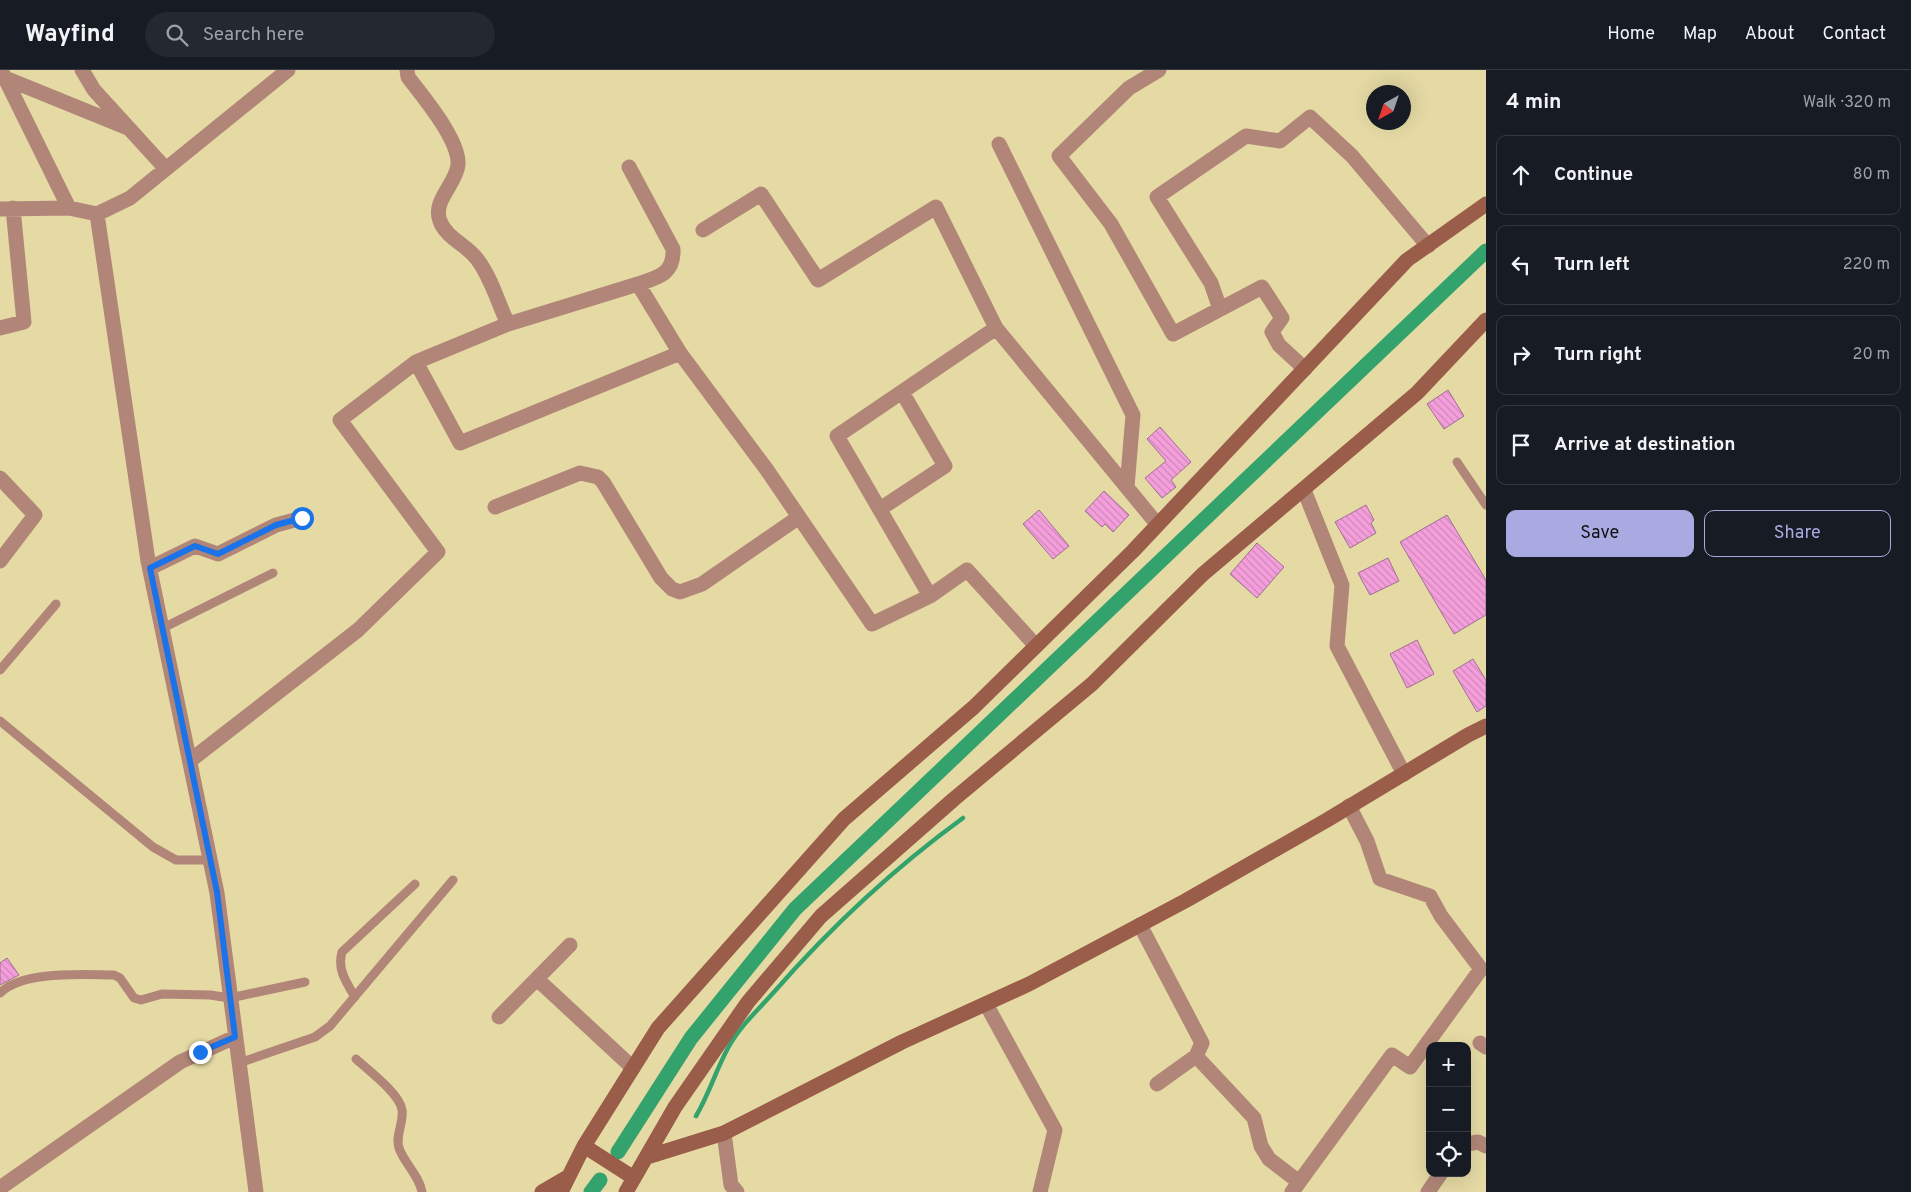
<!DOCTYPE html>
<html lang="en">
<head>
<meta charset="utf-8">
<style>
	:root { --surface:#171b24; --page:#242831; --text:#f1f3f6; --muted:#9ea1a6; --line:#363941; --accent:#a9aae1 }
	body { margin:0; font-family:Overpass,sans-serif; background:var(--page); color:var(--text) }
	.controls { position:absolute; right:15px; bottom:15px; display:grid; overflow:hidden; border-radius:10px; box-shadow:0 5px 20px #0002 }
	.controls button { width:45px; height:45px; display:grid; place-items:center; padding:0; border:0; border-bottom:1px solid var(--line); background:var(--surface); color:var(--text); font:25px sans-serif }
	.compass { position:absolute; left:1366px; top:15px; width:45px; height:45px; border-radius:50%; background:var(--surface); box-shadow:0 5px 20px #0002; rotate:220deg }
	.stop { position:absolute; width:15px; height:15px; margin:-11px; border:4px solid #1a73e8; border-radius:50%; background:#fff }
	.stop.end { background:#1a73e8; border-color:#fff; box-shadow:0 1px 5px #0008 }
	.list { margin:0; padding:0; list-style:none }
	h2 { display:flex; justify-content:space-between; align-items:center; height:65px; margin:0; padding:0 20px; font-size:21px }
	h2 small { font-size:16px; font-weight:400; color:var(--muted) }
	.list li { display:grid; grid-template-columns:32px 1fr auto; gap:15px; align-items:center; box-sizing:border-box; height:80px; margin:0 10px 10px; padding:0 10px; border:1px solid var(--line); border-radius:10px }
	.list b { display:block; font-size:19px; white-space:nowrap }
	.list em { font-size:16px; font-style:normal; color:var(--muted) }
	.actions { display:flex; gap:10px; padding:15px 20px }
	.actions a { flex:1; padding:11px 0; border:1px solid var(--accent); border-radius:10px; text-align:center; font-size:18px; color:var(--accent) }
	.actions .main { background:var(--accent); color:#111 }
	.icon { flex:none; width:28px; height:28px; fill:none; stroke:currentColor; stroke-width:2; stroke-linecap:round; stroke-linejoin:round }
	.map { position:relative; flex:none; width:1486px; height:1122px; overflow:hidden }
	header { display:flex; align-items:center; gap:30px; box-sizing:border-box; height:70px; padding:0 25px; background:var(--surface); border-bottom:1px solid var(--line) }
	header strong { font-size:24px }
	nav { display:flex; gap:28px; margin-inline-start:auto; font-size:18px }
	.search { width:350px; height:45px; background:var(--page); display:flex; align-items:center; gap:12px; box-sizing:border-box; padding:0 18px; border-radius:28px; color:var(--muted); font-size:19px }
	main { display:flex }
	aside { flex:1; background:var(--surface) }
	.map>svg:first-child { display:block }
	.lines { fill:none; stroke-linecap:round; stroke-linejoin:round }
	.stream { stroke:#34a26d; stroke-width:4.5 }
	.canal { stroke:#34a26d; stroke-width:15 }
	.building { fill:url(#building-back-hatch); stroke:#9d7090 }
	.lane { stroke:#b18678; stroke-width:9 }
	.street { stroke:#b18678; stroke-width:15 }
	.secondary { stroke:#9a5d49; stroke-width:15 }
	.route { stroke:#1a73e8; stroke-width:6 }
</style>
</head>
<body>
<header>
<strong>Wayfind</strong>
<div class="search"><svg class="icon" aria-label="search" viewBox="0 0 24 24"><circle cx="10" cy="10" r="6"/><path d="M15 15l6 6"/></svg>Search here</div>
<nav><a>Home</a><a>Map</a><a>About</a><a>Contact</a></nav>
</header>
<main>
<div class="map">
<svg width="1486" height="1122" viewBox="0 0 1486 1122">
	<defs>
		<pattern id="building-back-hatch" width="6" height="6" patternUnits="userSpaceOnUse" patternTransform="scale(1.25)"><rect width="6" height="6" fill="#f49edb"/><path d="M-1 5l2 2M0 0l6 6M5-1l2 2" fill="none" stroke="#d087ba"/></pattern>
	</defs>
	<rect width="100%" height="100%" fill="#e5daa4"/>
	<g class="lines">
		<path class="stream" d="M696 1046C709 1024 716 1000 728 978 739 957 758 940 774 922 830 858 893 799 963 748"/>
		<path class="canal" d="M618 1082 691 968 795 839 1486 181
			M591 1122 600 1110"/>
	</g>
	<path class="building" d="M1448 320 1464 346 1444 359 1427 334Z
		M1160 357 1191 392 1171 410 1176 417 1162 428 1145 408 1166 391 1147 369Z
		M1104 421 1129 445 1113 462 1105 454 1102 457 1085 441Z
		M1366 435 1374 450 1371 453 1376 463 1350 478 1335 452Z
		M1039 440 1069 476 1053 489 1023 454Z
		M1447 445 1486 510V545L1454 564 1400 472Z
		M1257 473 1284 497 1257 528 1230 504Z
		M1388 488 1399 511 1370 525 1358 503Z
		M1417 570 1434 604 1407 618 1390 584Z
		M1473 589 1486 610V636L1477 642 1453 601Z
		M7 888 19 905 0 915V893Z"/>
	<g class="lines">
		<path class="lane" d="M1457 392 1486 435
			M163 558 273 503
			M0 600 56 534
			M0 651 153 777 176 790H211
			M0 923C23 900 84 905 114 905L120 908 134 928 141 930 162 924 210 925 230 928 305 912
			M355 927C346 912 337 899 342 882L415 814
			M356 989C368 1000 400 1024 402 1040 404 1053 395 1065 399 1078 404 1093 419 1105 422 1122
			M239 993 315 967 330 956 453 810"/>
		<path class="street" d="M1 0 69 138 97 144 148 491 217 823 256 1122
			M82 0 94 20 166 99
			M407 0 408 7C423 27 460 70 458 95 456 114 432 131 440 151 446 168 467 175 477 189 491 207 498 233 508 254L638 214 680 283
			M1159 0 1129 18 1059 86 1111 154 1173 264 1262 217 1282 248 1272 262 1279 275 1305 299
			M5 8 128 58
			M999 74 1133 345 1127 417
			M629 97 673 179C674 204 659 207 638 214
			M0 139 69 138
			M97 144 130 128 288 0
			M703 160 761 124 818 210 936 137 996 258
			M1220 239 1211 213 1157 127 1246 66 1280 71 1310 47 1352 86 1428 176
			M0 258 24 252 13 138
			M416 292 460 373 680 283 767 400 872 554 930 526
			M0 408 35 445 0 491
			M1304 420 1342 515 1337 576 1404 704
			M495 437 580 403 598 407 603 412 661 508 672 519 680 522 702 514 799 447
			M880 439 945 396 902 322
			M150 498 195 476 218 484 276 455 302 448
			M1036 576 967 500 930 526 837 366 996 258 1157 454
			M191 690 358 560 438 482 340 350 416 292 508 254
			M1140 855 1202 973 1196 986 1157 1014
			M537 909 633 998
			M986 934 1055 1060 1040 1122
			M499 947 570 875
			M1480 973 1486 977
			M1196 986 1254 1048 1261 1076 1269 1089 1299 1112
			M724 1063 731 1115 737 1122
			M1467 1074 1478 1072 1486 1076
			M0 1118 180 992 235 967
			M1292 1122 1392 985 1410 997 1481 899 1441 846 1430 826 1380 809 1367 771 1349 736
			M1428 1122 1441 1103"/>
		<path class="secondary" d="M584 1076 634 1108
			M647 1087 724 1063 902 972 1029 914 1185 831 1327 750 1468 665 1486 656
			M542 1122 566 1108
			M561 1122 584 1076 658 958 844 749 974 637 1133 481 1407 190 1486 134
			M626 1122 675 1037 748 932 821 846 954 729 1092 614 1203 504 1417 323 1486 250"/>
	</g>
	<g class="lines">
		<path class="route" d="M200 982 235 967 217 822 150 498 195 476 218 484 276 455 302 448"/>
	</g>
</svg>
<div class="controls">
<button>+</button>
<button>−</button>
<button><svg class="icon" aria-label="locate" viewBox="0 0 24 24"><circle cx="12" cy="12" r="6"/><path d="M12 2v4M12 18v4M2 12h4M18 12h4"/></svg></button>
</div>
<svg class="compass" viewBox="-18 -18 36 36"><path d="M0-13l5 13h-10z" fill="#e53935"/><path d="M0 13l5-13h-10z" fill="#9ea1a6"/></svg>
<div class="stop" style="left:302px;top:448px"></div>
<div class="stop end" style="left:200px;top:982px"></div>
</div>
<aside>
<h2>4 min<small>Walk · 320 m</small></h2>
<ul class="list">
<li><svg class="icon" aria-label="ahead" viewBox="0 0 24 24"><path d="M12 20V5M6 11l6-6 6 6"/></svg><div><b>Continue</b></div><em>80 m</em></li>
<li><svg class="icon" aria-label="left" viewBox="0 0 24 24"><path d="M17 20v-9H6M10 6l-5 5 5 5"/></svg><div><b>Turn left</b></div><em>220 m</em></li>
<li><svg class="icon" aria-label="right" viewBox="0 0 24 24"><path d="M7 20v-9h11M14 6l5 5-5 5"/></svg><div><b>Turn right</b></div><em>20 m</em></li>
<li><svg class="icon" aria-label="arrive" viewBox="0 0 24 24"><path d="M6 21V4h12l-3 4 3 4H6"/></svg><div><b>Arrive at destination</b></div></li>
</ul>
<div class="actions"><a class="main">Save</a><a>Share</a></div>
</aside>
</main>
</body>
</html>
